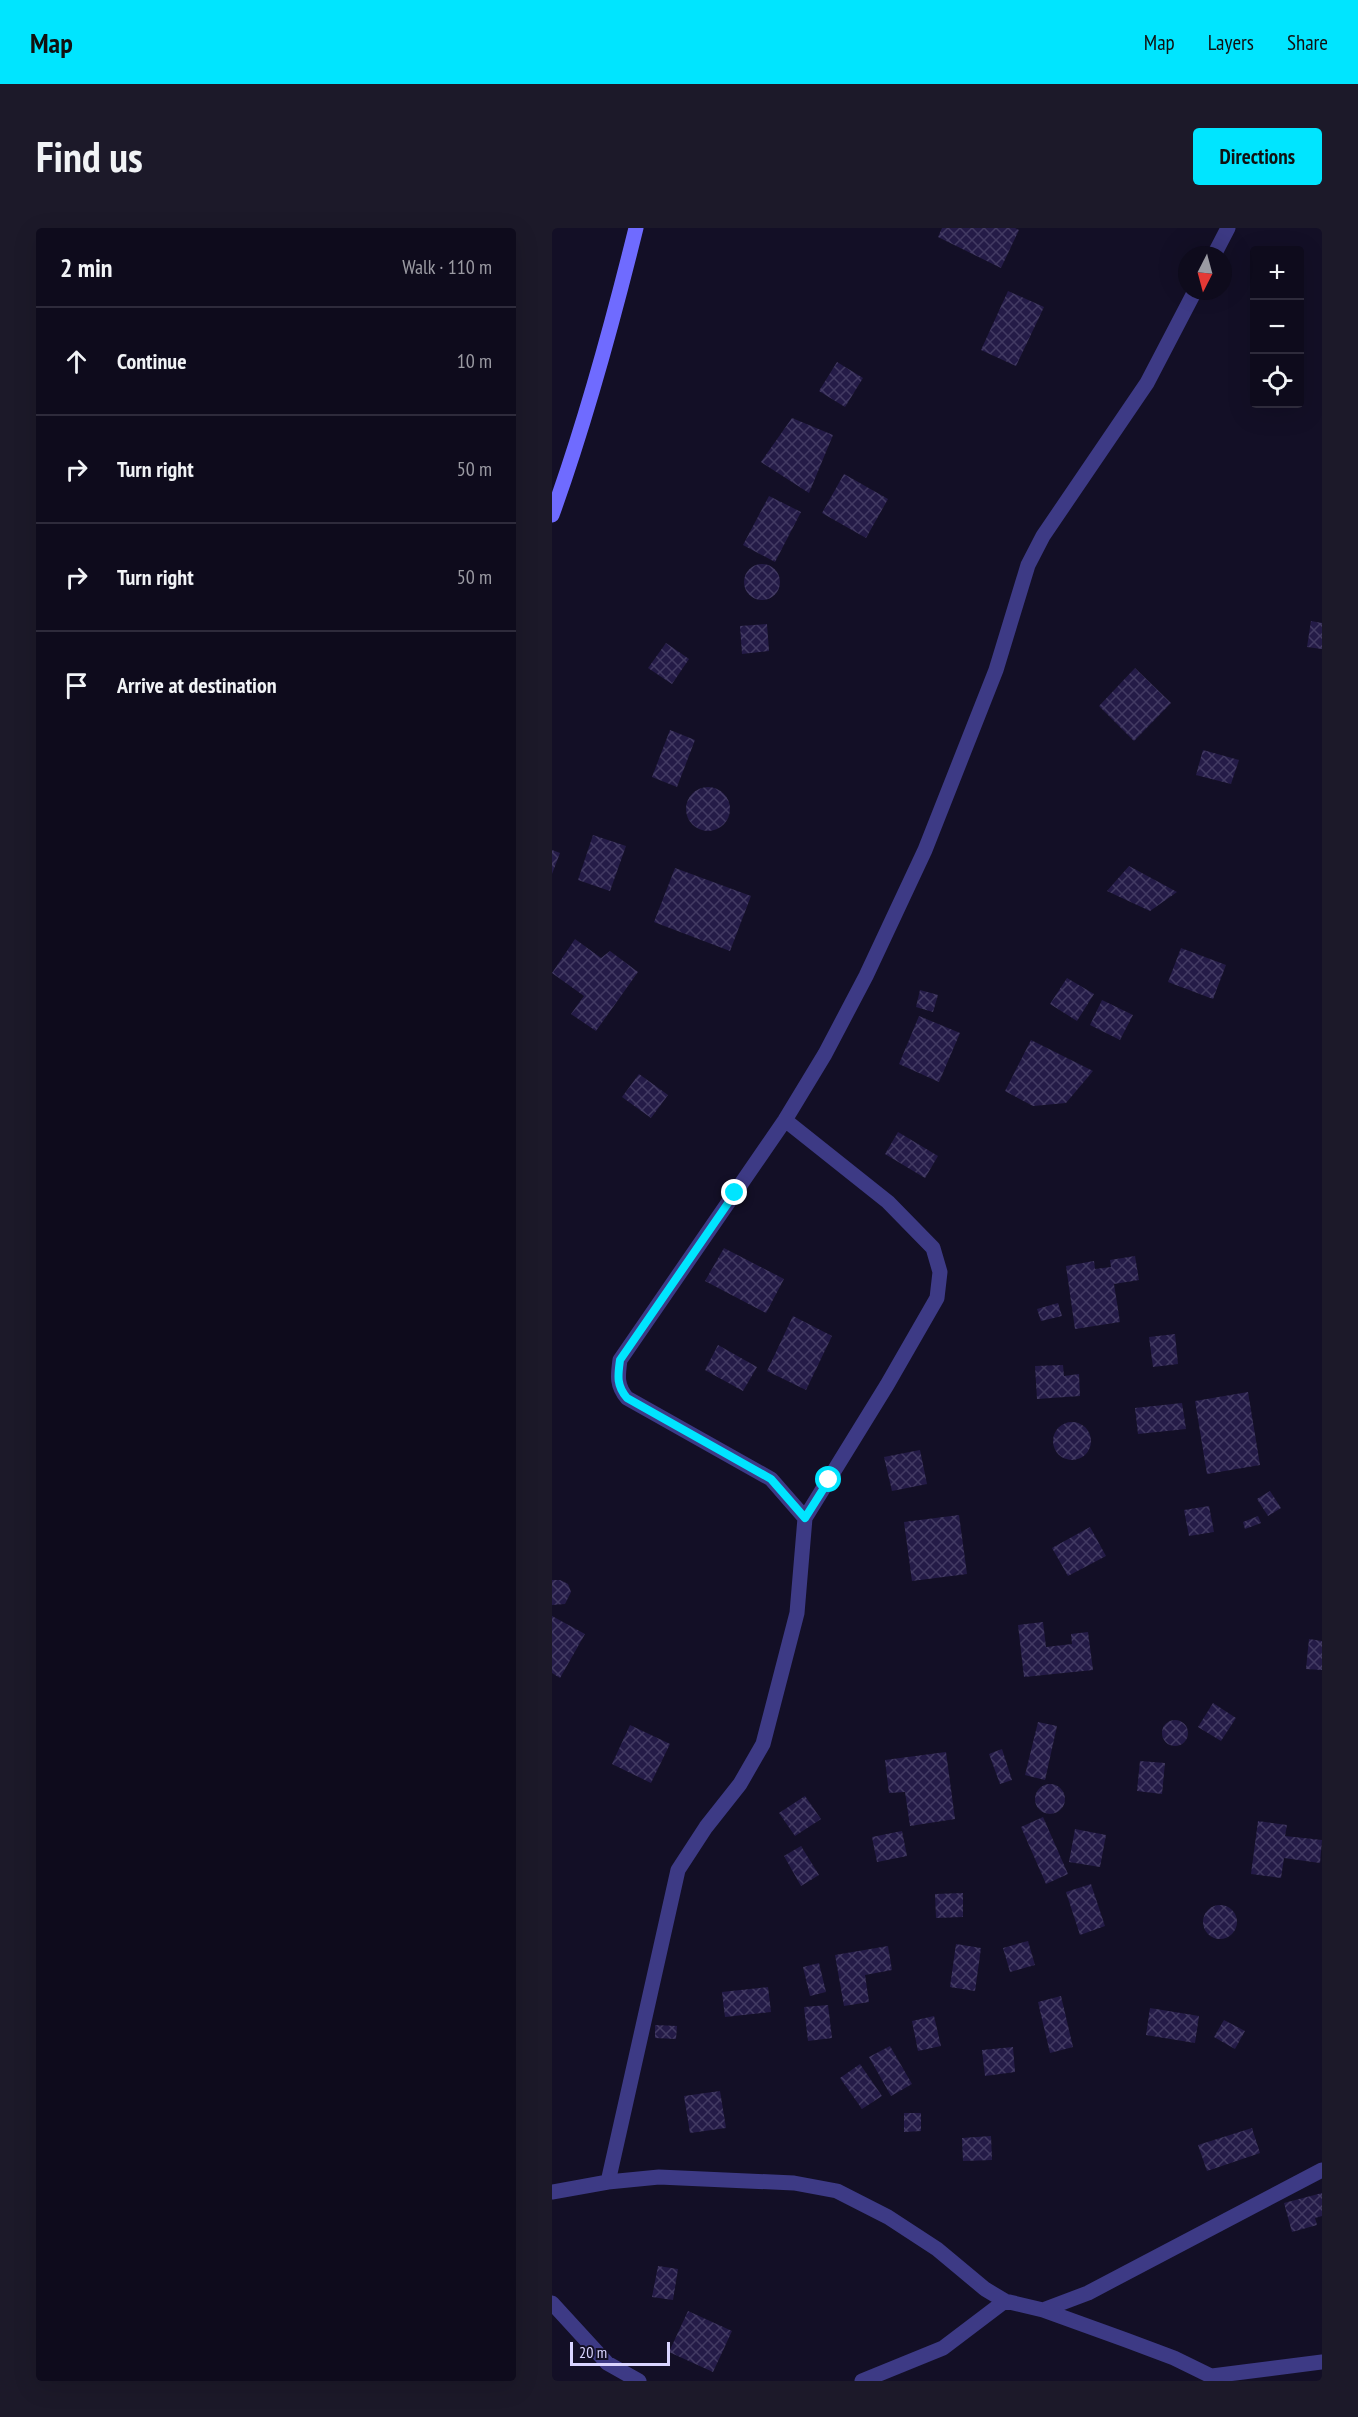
<!DOCTYPE html>
<html lang="en">
<head>
<meta charset="utf-8">
<style>
	:root { --surface:#0e0b1c; --page:#1c1929; --text:#f1f3f6; --muted:#9b9ba3; --line:#2e2b3b; --accent:#00e5ff }
	body { margin:0; font-family:"PT Sans Narrow",sans-serif; background:var(--page); color:var(--text) }
	.controls { position:absolute; right:18px; top:18px; display:grid; overflow:hidden; border-radius:6px; box-shadow:0 6px 24px #0002 }
	.controls button { width:54px; height:54px; display:grid; place-items:center; padding:0; border:0; border-bottom:2px solid var(--line); background:var(--surface); color:var(--text); font:30px sans-serif }
	.compass { position:absolute; left:626px; top:18px; width:54px; height:54px; border-radius:50%; background:var(--surface); box-shadow:0 6px 24px #0002; rotate:186deg }
	.scale { position:absolute; left:18px; bottom:15px; width:100px; box-sizing:border-box; padding-left:6px; border:3px solid #d9d4ff; border-top:0; font-size:16px; line-height:21px; white-space:nowrap; color:#d9d4ff; -webkit-text-stroke:4px #130f26; paint-order:stroke }
	.stop { position:absolute; width:18px; height:18px; margin:-14px; border:4px solid #00e5ff; border-radius:50%; background:#fff }
	.stop.end { background:#00e5ff; border-color:#fff; box-shadow:0 2px 6px #0008 }
	.list { margin:0; padding:0; list-style:none }
	h2 { display:flex; justify-content:space-between; align-items:center; height:78px; margin:0; padding:0 24px; font-size:26px }
	h2 small { font-size:20px; font-weight:400; color:var(--muted) }
	.list li { display:grid; grid-template-columns:39px 1fr auto; gap:18px; align-items:center; box-sizing:border-box; height:108px; padding:0 24px; border-top:2px solid var(--line) }
	.list b { display:block; font-size:22px; white-space:nowrap }
	.list em { font-size:20px; font-style:normal; color:var(--muted) }
	.icon { flex:none; width:33px; height:33px; fill:none; stroke:currentColor; stroke-width:2; stroke-linecap:round; stroke-linejoin:round }
	.map { position:relative; flex:none; width:770px; height:2153px; overflow:hidden; border-radius:6px }
	header { display:flex; align-items:center; gap:36px; box-sizing:border-box; height:84px; padding:0 30px; background:var(--accent); color:#111 }
	header strong { font-size:28px }
	nav { display:flex; gap:33px; margin-inline-start:auto; font-size:21px }
	.intro { display:flex; align-items:center; justify-content:space-between; box-sizing:border-box; height:144px; padding:0 36px }
	h1 { margin:0; font-size:42px }
	.button { padding:15px 27px; border-radius:6px; background:var(--accent); color:#111; font-size:21px; font-weight:700 }
	main { display:flex; gap:36px; padding:0 36px }
	aside { flex:1; background:var(--surface); border-radius:6px; box-shadow:0 6px 24px #0002 }
	.map>svg:first-child { display:block }
	.building { fill:url(#building-cross-hatch) }
	.lines { fill:none; stroke-linecap:round; stroke-linejoin:round }
	.street { stroke:#3d3a85; stroke-width:15 }
	.secondary { stroke:#6f6bff; stroke-width:15 }
	.route { stroke:#00e5ff; stroke-width:8 }
</style>
</head>
<body>
<header>
<strong>Map</strong>
<nav><a>Map</a><a>Layers</a><a>Share</a></nav>
</header>
<div class="intro"><h1>Find us</h1><a class="button">Directions</a></div>
<main>
<aside>
<h2>2 min<small>Walk · 110 m</small></h2>
<ul class="list">
<li><svg class="icon" aria-label="ahead" viewBox="0 0 24 24"><path d="M12 20V5M6 11l6-6 6 6"/></svg><div><b>Continue</b></div><em>10 m</em></li>
<li><svg class="icon" aria-label="right" viewBox="0 0 24 24"><path d="M7 20v-9h11M14 6l5 5-5 5"/></svg><div><b>Turn right</b></div><em>50 m</em></li>
<li><svg class="icon" aria-label="right" viewBox="0 0 24 24"><path d="M7 20v-9h11M14 6l5 5-5 5"/></svg><div><b>Turn right</b></div><em>50 m</em></li>
<li><svg class="icon" aria-label="arrive" viewBox="0 0 24 24"><path d="M6 21V4h12l-3 4 3 4H6"/></svg><div><b>Arrive at destination</b></div></li>
</ul>
</aside>
<div class="map">
<svg width="770" height="2153" viewBox="0 0 770 2153">
	<defs>
		<pattern id="building-cross-hatch" width="8" height="8" patternUnits="userSpaceOnUse" patternTransform="scale(1.5)"><rect width="8" height="8" fill="#241b47"/><path d="M0 0l8 8M0 8l8-8" fill="none" stroke="#433b63"/></pattern>
	</defs>
	<rect width="100%" height="100%" fill="#130f26"/>
	<path class="building" d="M390 0H463L467 2 449 40 386 9Z
		M456 63 492 79 464 138 429 122Z
		M285 134 311 150 293 179 267 163Z
		M240 190 281 207 257 265 209 234Z
		M292 246 336 271 314 310 270 285Z
		M217 268 249 284 223 334 191 317Z
		M192 354a18 18 0 1 1 36 0a18 18 0 1 1-36 0Z
		M759 393 770 395V421L755 419Z
		M215 396 217 423 190 426 188 398Z
		M114 415 137 431 120 456 96 440Z
		M583 440 619 475 582 513 547 478Z
		M118 502 143 512 125 559 100 549Z
		M651 522 687 532 679 556 644 547Z
		M134 581a22 22 0 1 1 44 0a22 22 0 1 1-44 0Z
		M41 607 74 618 58 663 26 652Z
		M0 622 8 625 0 646Z
		M577 638 625 664 598 683 555 663Z
		M123 640 199 668 178 723 102 694Z
		M23 711 49 730 58 723 86 744 44 803 19 786 32 768 0 745Z
		M629 720 674 737 661 771 616 754Z
		M515 750 542 766 525 793 498 776Z
		M368 762 386 767 381 784 364 779Z
		M550 772 581 787 568 812 538 797Z
		M367 788 408 805 387 854 347 836Z
		M479 812 541 843 514 875 481 878 453 863Z
		M87 846 116 867 99 890 70 869Z
		M346 904 386 928 373 950 333 926Z
		M172 1020 232 1051 214 1085 153 1053Z
		M583 1028 587 1052 562 1056 568 1094 523 1101 514 1038 542 1033 543 1041 559 1039 558 1032Z
		M506 1075 510 1088 489 1093 485 1081Z
		M241 1088 280 1108 254 1162 215 1143Z
		M623 1106 626 1136 601 1139 597 1109Z
		M166 1117 205 1139 191 1163 153 1142Z
		M511 1137 512 1148 527 1146 528 1168 485 1171 483 1138Z
		M696 1164 708 1237 655 1246 643 1173Z
		M630 1175 634 1201 586 1206 583 1180Z
		M501 1213a19 19 0 1 1 38 0a19 19 0 1 1-38 0Z
		M368 1222 375 1256 340 1263 332 1229Z
		M718 1263 729 1280 716 1288 705 1271Z
		M657 1278 662 1304 637 1308 632 1282Z
		M407 1287 415 1346 360 1353 352 1294Z
		M706 1288 709 1295 693 1301 691 1294Z
		M538 1299 554 1328 516 1348 500 1320Z
		M0 1352H8L16 1356 19 1364 13 1376 0 1377Z
		M0 1388 33 1406 8 1450 0 1445Z
		M491 1394 494 1419 520 1416 519 1406 536 1404 541 1442 472 1449 466 1397Z
		M757 1411 770 1413V1442L754 1441Z
		M661 1475 684 1490 669 1513 646 1499Z
		M610 1505a13 13 0 1 1 26 0a13 13 0 1 1-26 0Z
		M486 1494 505 1498 493 1552 473 1547Z
		M78 1497 118 1516 99 1555 60 1536Z
		M450 1521 460 1552 448 1556 437 1526Z
		M394 1524 403 1591 358 1598 353 1564 337 1565 333 1532Z
		M588 1533 613 1535 610 1566 585 1563Z
		M483 1571a15 15 0 1 1 30 0a15 15 0 1 1-30 0Z
		M253 1568 269 1591 243 1608 227 1585Z
		M491 1589 516 1646 494 1656 469 1599Z
		M706 1593 735 1597 733 1608 770 1612 768 1635 732 1630 729 1650 699 1646Z
		M523 1601 554 1607 548 1639 517 1634Z
		M350 1603 355 1628 325 1634 320 1609Z
		M249 1618 267 1647 249 1658 232 1628Z
		M539 1656 553 1698 528 1707 514 1664Z
		M411 1665V1689L384 1690 383 1666Z
		M651 1694a17 17 0 1 1 34 0a17 17 0 1 1-34 0Z
		M476 1713 483 1737 458 1744 451 1720Z
		M404 1716 429 1720 423 1763 398 1759Z
		M336 1718 340 1742 313 1747 317 1774 292 1778 283 1727Z
		M267 1735 274 1764 258 1768 251 1739Z
		M216 1759 219 1784 173 1789 170 1764Z
		M509 1768 521 1819 498 1825 486 1774Z
		M276 1777 280 1810 256 1813 252 1779Z
		M598 1780 647 1788 643 1815 594 1807Z
		M382 1788 389 1818 366 1823 360 1793Z
		M672 1792 693 1803 683 1821 662 1809Z
		M103 1797 125 1798 124 1811 103 1810Z
		M338 1818 360 1856 339 1868 317 1829Z
		M461 1819 463 1844 433 1848 430 1822Z
		M308 1836 330 1868 310 1881 288 1850Z
		M168 1863 174 1900 138 1905 132 1868Z
		M352 1885H369V1903L352 1904Z
		M700 1900 708 1925 655 1943 646 1917Z
		M439 1908 440 1932 411 1933 410 1910Z
		M770 1965V1988L763 1990 765 1997 740 2004 732 1975Z
		M106 2038 126 2041 121 2072 100 2069Z
		M136 2083 180 2103 161 2144 117 2124Z"/>
	<g class="lines">
		<path class="street" d="M662 27 676 0
			M233 892 336 974 381 1020 388 1044 385 1070 335 1157 253 1290
			M56 1954 126 1642 154 1599 188 1556 211 1516 245 1385 253 1290 219 1251 75 1170C64 1157 66 1147 68 1132L233 892 273 826 314 748 373 622 444 442 476 337 491 308 595 155 643 63
			M0 1964 56 1954 107 1949 242 1955 285 1963 336 1989 385 2021 433 2061 453 2073 491 2082 574 2112 622 2130 669 2153
			M0 2075 55 2135 87 2153
			M491 2082 536 2065 770 1942
			M660 2148 770 2134
			M310 2153 391 2120 453 2073"/>
		<path class="secondary" d="M0 287C34 193 60 97 84 0"/>
	</g>
	<g class="lines">
		<path class="route" d="M183 965 68 1132C66 1147 64 1157 75 1170L219 1251 253 1290 277 1252"/>
	</g>
</svg>
<div class="controls">
<button>+</button>
<button>−</button>
<button><svg class="icon" aria-label="locate" viewBox="0 0 24 24"><circle cx="12" cy="12" r="6"/><path d="M12 2v4M12 18v4M2 12h4M18 12h4"/></svg></button>
</div>
<svg class="compass" viewBox="-18 -18 36 36"><path d="M0-13l5 13h-10z" fill="#e53935"/><path d="M0 13l5-13h-10z" fill="#9b9ba3"/></svg>
<div class="scale">20 m</div>
<div class="stop" style="left:277px;top:1252px"></div>
<div class="stop end" style="left:183px;top:965px"></div>
</div>
</main>
</body>
</html>
